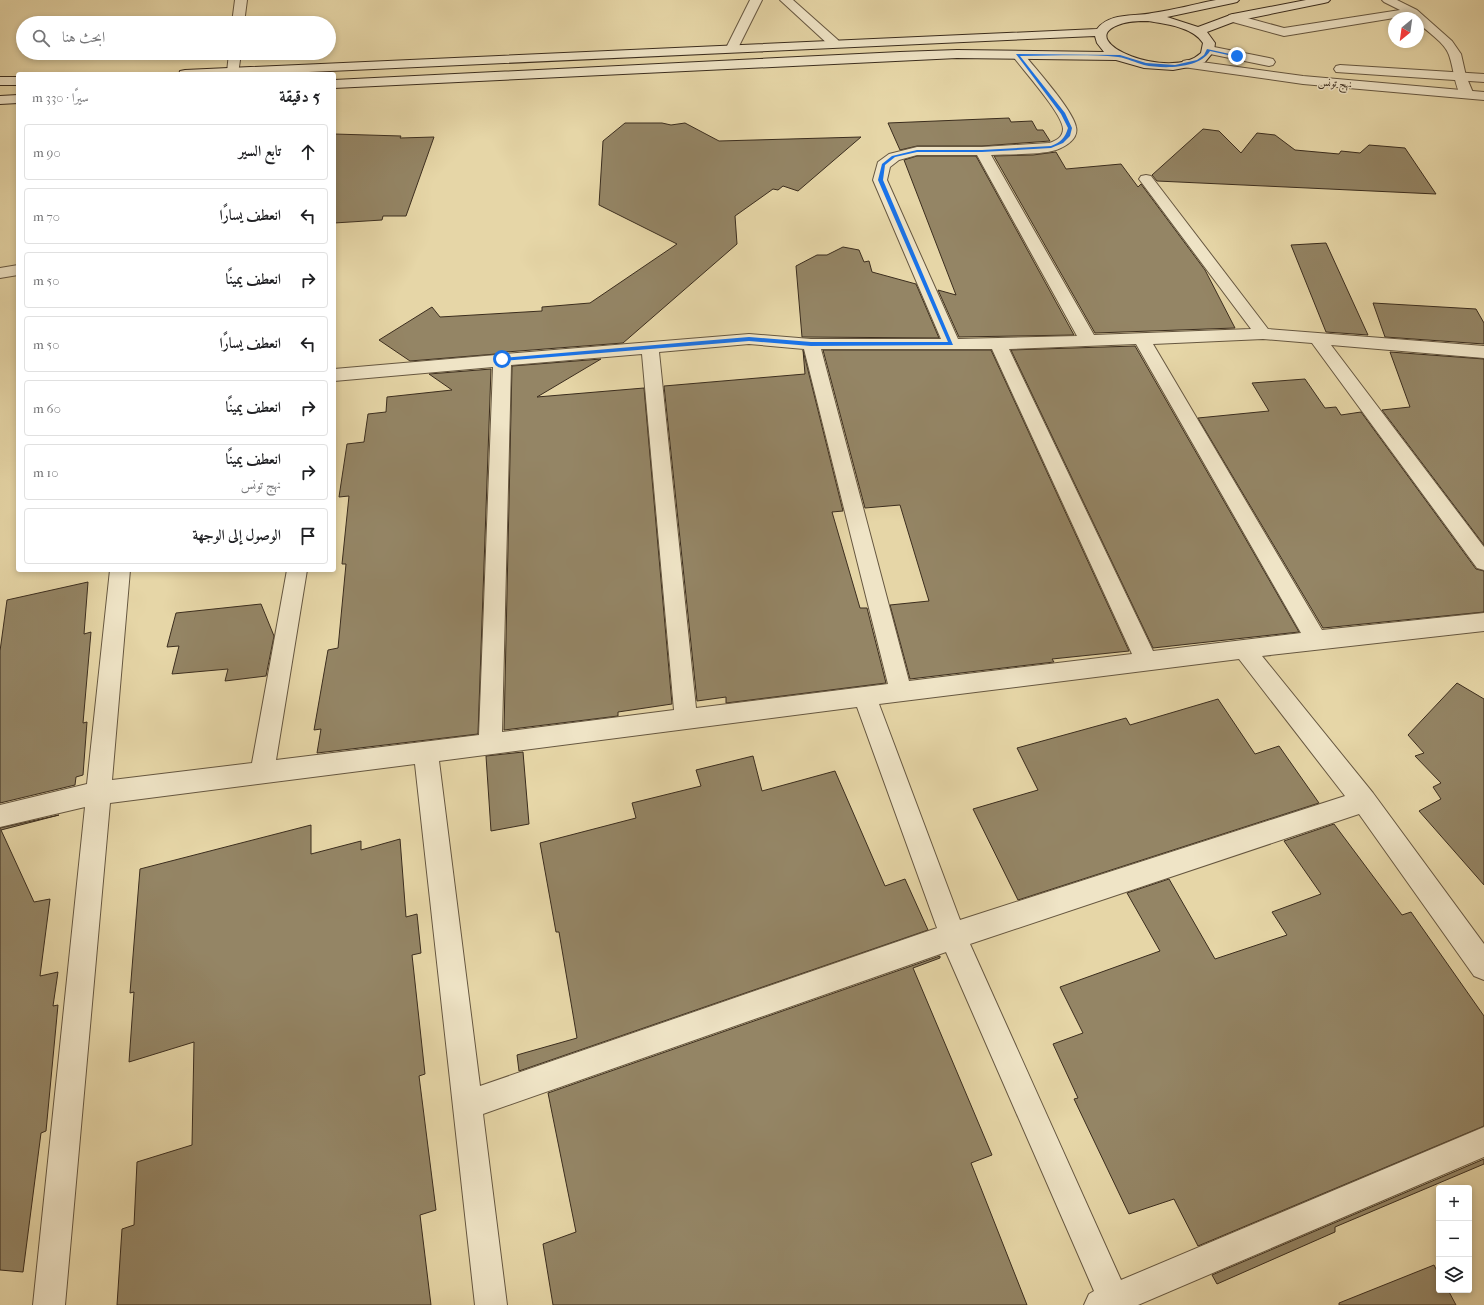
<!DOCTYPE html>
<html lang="ar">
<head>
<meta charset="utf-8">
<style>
	:root { --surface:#fff; --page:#f6f6f6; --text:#202124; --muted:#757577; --line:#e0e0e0 }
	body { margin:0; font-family:"IM FELL French Canon",Amiri,serif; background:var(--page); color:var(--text); direction:rtl }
	.controls { position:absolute; right:12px; bottom:12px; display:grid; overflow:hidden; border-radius:4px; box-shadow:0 2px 6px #0003 }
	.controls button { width:36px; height:36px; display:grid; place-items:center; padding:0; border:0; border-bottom:1px solid var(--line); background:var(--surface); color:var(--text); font:20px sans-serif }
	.compass { position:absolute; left:1388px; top:12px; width:36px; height:36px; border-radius:50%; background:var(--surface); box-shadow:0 2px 6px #0003; rotate:209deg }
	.stop { position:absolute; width:12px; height:12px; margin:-9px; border:3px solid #1a73e8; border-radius:50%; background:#fff }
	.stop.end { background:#1a73e8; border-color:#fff; box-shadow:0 1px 4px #0008 }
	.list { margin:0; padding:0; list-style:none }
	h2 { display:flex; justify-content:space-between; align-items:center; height:52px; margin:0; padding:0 16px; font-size:17px }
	h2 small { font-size:13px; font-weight:400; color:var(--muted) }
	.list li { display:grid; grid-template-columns:26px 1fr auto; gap:12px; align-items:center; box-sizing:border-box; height:56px; margin:0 8px 8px; padding:0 8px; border:1px solid var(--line); border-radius:4px }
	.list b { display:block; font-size:15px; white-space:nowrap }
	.list p { margin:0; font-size:13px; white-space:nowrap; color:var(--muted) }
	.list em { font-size:13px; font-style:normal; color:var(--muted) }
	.icon { flex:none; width:22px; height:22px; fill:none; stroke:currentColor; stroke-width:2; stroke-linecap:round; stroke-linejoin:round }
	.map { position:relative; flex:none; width:1484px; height:1305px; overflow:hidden; direction:ltr }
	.search { position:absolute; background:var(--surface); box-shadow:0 2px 6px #0003; left:16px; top:16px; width:320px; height:44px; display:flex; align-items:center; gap:10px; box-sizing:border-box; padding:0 14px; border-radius:22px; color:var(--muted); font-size:15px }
	.panel { position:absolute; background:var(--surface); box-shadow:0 2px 6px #0003; left:16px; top:72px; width:320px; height:500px; border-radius:4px; direction:rtl }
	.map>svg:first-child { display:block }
	.building { fill:#948565; stroke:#3b2d1e }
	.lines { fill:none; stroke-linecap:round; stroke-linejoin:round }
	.service-casing { stroke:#665740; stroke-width:2 }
	.minor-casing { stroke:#665740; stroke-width:2 }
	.tertiary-casing { stroke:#665740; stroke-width:2 }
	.secondary-casing { stroke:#3b2d1e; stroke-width:2 }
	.service { fill:#efe4c6; fill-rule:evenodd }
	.minor { fill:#efe4c6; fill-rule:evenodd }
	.tertiary { fill:#efe4c6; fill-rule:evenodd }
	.secondary { fill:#efe4c6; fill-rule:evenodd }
	.route { fill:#1a73e8 }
	.labels { text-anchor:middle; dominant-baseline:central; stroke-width:3; stroke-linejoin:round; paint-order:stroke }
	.far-street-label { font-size:11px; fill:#3b2d1e; stroke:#efe4c6 }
</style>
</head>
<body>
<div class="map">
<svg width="1484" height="1305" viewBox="0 0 1484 1305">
	<rect width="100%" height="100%" fill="#e6d6a7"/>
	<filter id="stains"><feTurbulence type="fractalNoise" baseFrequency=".005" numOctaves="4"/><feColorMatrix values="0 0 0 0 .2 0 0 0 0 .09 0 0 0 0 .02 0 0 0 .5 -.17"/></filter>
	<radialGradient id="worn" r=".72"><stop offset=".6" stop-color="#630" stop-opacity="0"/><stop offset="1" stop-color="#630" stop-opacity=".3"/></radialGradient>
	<path class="building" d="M1009 118 1011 122 1032 121 1037 130H1043L1050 141 982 146H917L900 150 888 123Z
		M625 123H662L671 125 685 123 719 141 861 137 798 191 783 186 778 190 773 189 735 216 737 244 623 343 506 352H502L496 354 410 361 379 340 432 307 440 317 542 311V307L590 303 677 244 599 205 603 141Z
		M1203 129 1219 131 1241 153 1257 133 1275 135 1295 150 1339 154 1341 151 1360 153 1369 145 1405 148 1436 194 1157 181 1152 175Z
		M334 134 401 136 400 138 434 137 406 216H383L382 220 334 223Z
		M1056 152 1066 169 1121 164 1138 187 1141 184 1205 270 1235 328 1095 333 994 156 1033 155Z
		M917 156H976L1074 335 959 337 938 290 956 295 904 160Z
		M1326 243 1368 335 1326 332 1291 245Z
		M843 247 859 250 864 262 869 261 872 272 916 284 939 338 802 337 796 266 817 255H827Z
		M1373 303 1476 309 1484 323V344L1385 337Z
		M1135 346 1299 632 1153 648 1011 350Z
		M803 350 843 511 832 512 860 608H867L886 683 726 703V697L697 701 664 386 805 374Z
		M823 350H991L1129 651 1052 659 1054 662 910 679 890 605 929 601 900 505 865 508Z
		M1390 352 1484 359V545L1382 410 1410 407Z
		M601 359 537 397 644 388 672 704 618 712V716L504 730 512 366Z
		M491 369 478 734 317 753 321 729 314 730 328 650 338 648 346 564H342L349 496 339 497 347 444 364 442 368 414 386 412 387 397 452 390 429 374Z
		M1305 379 1325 408 1336 407 1341 415 1361 412 1476 569 1484 571V612L1323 628 1198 418 1269 411 1252 383Z
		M88 582 84 634 91 632 83 723 87 722 83 775 76 777 75 785 0 803V651L7 600Z
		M261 604 274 636 266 676 225 681 228 669 172 674 179 646 167 647 176 613Z
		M1457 683 1484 699V885L1419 811 1441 799 1433 787 1441 783 1415 756 1424 753 1408 735Z
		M1218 699 1255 754 1279 746 1319 803 1018 900 973 809 1038 790 1017 748 1126 718 1130 725Z
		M523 752 529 824 491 831 486 756Z
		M753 756 762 791 835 771 885 886 905 879 928 930 519 1071 517 1055 577 1038 559 932H556L540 843 636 818 632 803 701 786 696 770Z
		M59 815 1 830 34 902 50 899 40 976 58 972 53 1006 58 1005 46 1131 41 1133 23 1272 0 1270V828Z
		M1334 824 1402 915 1411 912 1484 1016V1126L1198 1246 1174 1199 1129 1214 1074 1099 1078 1098 1053 1044 1083 1033 1060 987 1160 951 1127 893 1169 879 1215 959 1287 935 1272 912 1321 894 1284 841Z
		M311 825V854L361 841V850L400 839 406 917 417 914 421 953 412 955 425 1074 419 1076 436 1210 420 1215 431 1305H117L122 1229 134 1225 137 1162 192 1145 194 1042 129 1062 134 992 130 993 140 869Z
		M940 956V958L913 968 992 1155 971 1163 1027 1305H553L543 1244 576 1232 548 1093Z
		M1484 1159V1164L1335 1227V1232L1217 1284 1212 1275Z
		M1434 1265 1439 1275V1290H1448L1456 1305H1339V1303Z"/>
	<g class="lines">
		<defs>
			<path id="service" d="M1382 0H1397L1417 10 1452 41 1461 54 1466 76 1474 95 1472 98H1462C1454 85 1454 69 1449 55 1445 43 1428 32 1418 23V18H1413L1410 16 1394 18 1284 36 1229 21 1227 18 1229 15 1233 14 1284 28 1400 10 1384 2Z"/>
			<path id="minor" d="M235 0H247L244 23H232Z
				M750 0H762L738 48 736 51H728L726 48Z
				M780 0H793L838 40 840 43 838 46H830Z
				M1018 51 1022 52C1035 68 1073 110 1076 127 1079 139 1065 147 1056 150 1040 155 1009 154 991 155L1094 335 1251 329 1139 179 1141 176 1146 175 1151 176 1268 329 1484 346V358L1331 345 1484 547V570L1477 568 1312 343 1263 339 1153 344 1322 630 1484 613V631L1262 656 1373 793 1484 944V980L1474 976 1359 814 970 944 1121 1280 1484 1127V1157L1138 1305H1084L1089 1294 1094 1291 946 952 483 1114 507 1305H475L415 764 110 803 65 1305H33L85 807 0 827V805L87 784 110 570H130L112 780 252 763 287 570H307L276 760 479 735 493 367 334 381V369L496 355 502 353 506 354 749 334 811 339H941L873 180 878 162 889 154 917 147H982L1049 143C1056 141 1063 137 1063 129 1063 114 1022 69 1012 55L1014 52ZM917 155H977L1077 336 958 339 887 180 890 167 899 160ZM749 344 804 349 888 684 696 708 659 352ZM1136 344 1301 633 1153 651 1009 349ZM821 349H992L1132 654 909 681ZM642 354 674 710 502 732 511 365ZM1239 659 1345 796 960 920 879 704ZM857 707 937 928 480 1086 439 761Z
				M229 53H241L238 74H228L227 72Z
				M18 265V275L0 278V268Z"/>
			<path id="tertiary" d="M1209 46 1269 58 1273 59 1275 62 1273 65 1269 66 1205 53 1203 50 1205 47Z
				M1187 60 1303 76 1484 92V100L1303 84 1183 67 1181 64 1183 61Z
				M1340 65 1484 74V82L1336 72 1334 69 1336 66Z"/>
			<path id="secondary" d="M1216 0H1239L1237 2 1233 3 1167 17 1198 27 1233 14 1306 0H1330L1328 2 1324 3 1236 21 1207 32 1215 43 1214 51 1205 62 1189 67 1173 70 1144 68 1116 60 957 58 334 88V80L900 52 957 50 1104 52 1097 43 1095 36 265 74H179L180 71 185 70 1097 29C1110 12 1134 17 1152 13 1174 10 1195 4 1216 0ZM1148 21C1166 24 1193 27 1203 43L1201 53C1171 82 1073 42 1118 25 1127 21 1138 21 1148 21Z
				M0 77H18V85H0Z
				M18 95V103L0 104V96Z"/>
		</defs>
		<use href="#service" class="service-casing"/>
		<use href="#minor" class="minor-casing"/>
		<use href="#tertiary" class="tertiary-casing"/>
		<use href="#secondary" class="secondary-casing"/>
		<use href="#service" class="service"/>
		<use href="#minor" class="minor"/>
		<use href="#tertiary" class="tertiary"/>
		<use href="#secondary" class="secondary"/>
	</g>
	<path class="route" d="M1207 49 1239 56 1237 57 1210 51C1199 69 1163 69 1144 65 1136 63 1127 58 1118 57 1087 54 1052 56 1020 56L1065 113 1072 128 1070 136 1063 143 1051 148 982 152H917L895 157 885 165 883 180 953 345 811 346 749 341 502 361 499 359 502 358 749 337 811 342H948L878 180 882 164 892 156 917 150H982L1051 146C1061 142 1065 138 1068 128L1061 114 1016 54 1120 55 1146 63 1175 65 1197 60 1204 55Z"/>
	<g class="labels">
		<g class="far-street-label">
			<text transform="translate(1335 83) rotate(5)">نهج تونس</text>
		</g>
	</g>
	<rect width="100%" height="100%" filter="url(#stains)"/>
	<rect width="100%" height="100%" fill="url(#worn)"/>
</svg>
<div class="controls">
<button>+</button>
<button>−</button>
<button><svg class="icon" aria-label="layers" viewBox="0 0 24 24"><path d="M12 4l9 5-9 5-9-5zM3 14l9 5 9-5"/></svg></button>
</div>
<svg class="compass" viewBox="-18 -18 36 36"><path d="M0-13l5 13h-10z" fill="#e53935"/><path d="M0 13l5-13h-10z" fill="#757577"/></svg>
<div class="stop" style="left:502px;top:359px"></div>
<div class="stop end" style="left:1237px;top:56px"></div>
<div class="search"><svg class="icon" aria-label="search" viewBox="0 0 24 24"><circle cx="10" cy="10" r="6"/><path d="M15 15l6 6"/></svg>ابحث هنا</div>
<section class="panel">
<h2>5 دقيقة<small>سيرًا · 330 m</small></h2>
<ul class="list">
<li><svg class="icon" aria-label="ahead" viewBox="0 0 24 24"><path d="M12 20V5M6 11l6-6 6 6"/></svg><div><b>تابع السير</b></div><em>90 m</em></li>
<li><svg class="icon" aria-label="left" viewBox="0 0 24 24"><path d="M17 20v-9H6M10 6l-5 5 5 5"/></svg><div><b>انعطف يسارًا</b></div><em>70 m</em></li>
<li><svg class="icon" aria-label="right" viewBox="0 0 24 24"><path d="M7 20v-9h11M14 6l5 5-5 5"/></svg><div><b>انعطف يمينًا</b></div><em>50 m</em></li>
<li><svg class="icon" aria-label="left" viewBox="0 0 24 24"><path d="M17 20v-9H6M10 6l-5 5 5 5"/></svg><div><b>انعطف يسارًا</b></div><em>50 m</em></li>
<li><svg class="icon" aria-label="right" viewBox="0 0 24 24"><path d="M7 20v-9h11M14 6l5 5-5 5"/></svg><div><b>انعطف يمينًا</b></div><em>60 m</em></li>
<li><svg class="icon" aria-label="right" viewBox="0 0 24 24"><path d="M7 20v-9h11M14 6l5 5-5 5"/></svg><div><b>انعطف يمينًا</b><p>نهج تونس</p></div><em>10 m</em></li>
<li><svg class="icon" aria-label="arrive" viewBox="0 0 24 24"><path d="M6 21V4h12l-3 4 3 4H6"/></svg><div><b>الوصول إلى الوجهة</b></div></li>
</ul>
</section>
</div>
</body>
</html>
